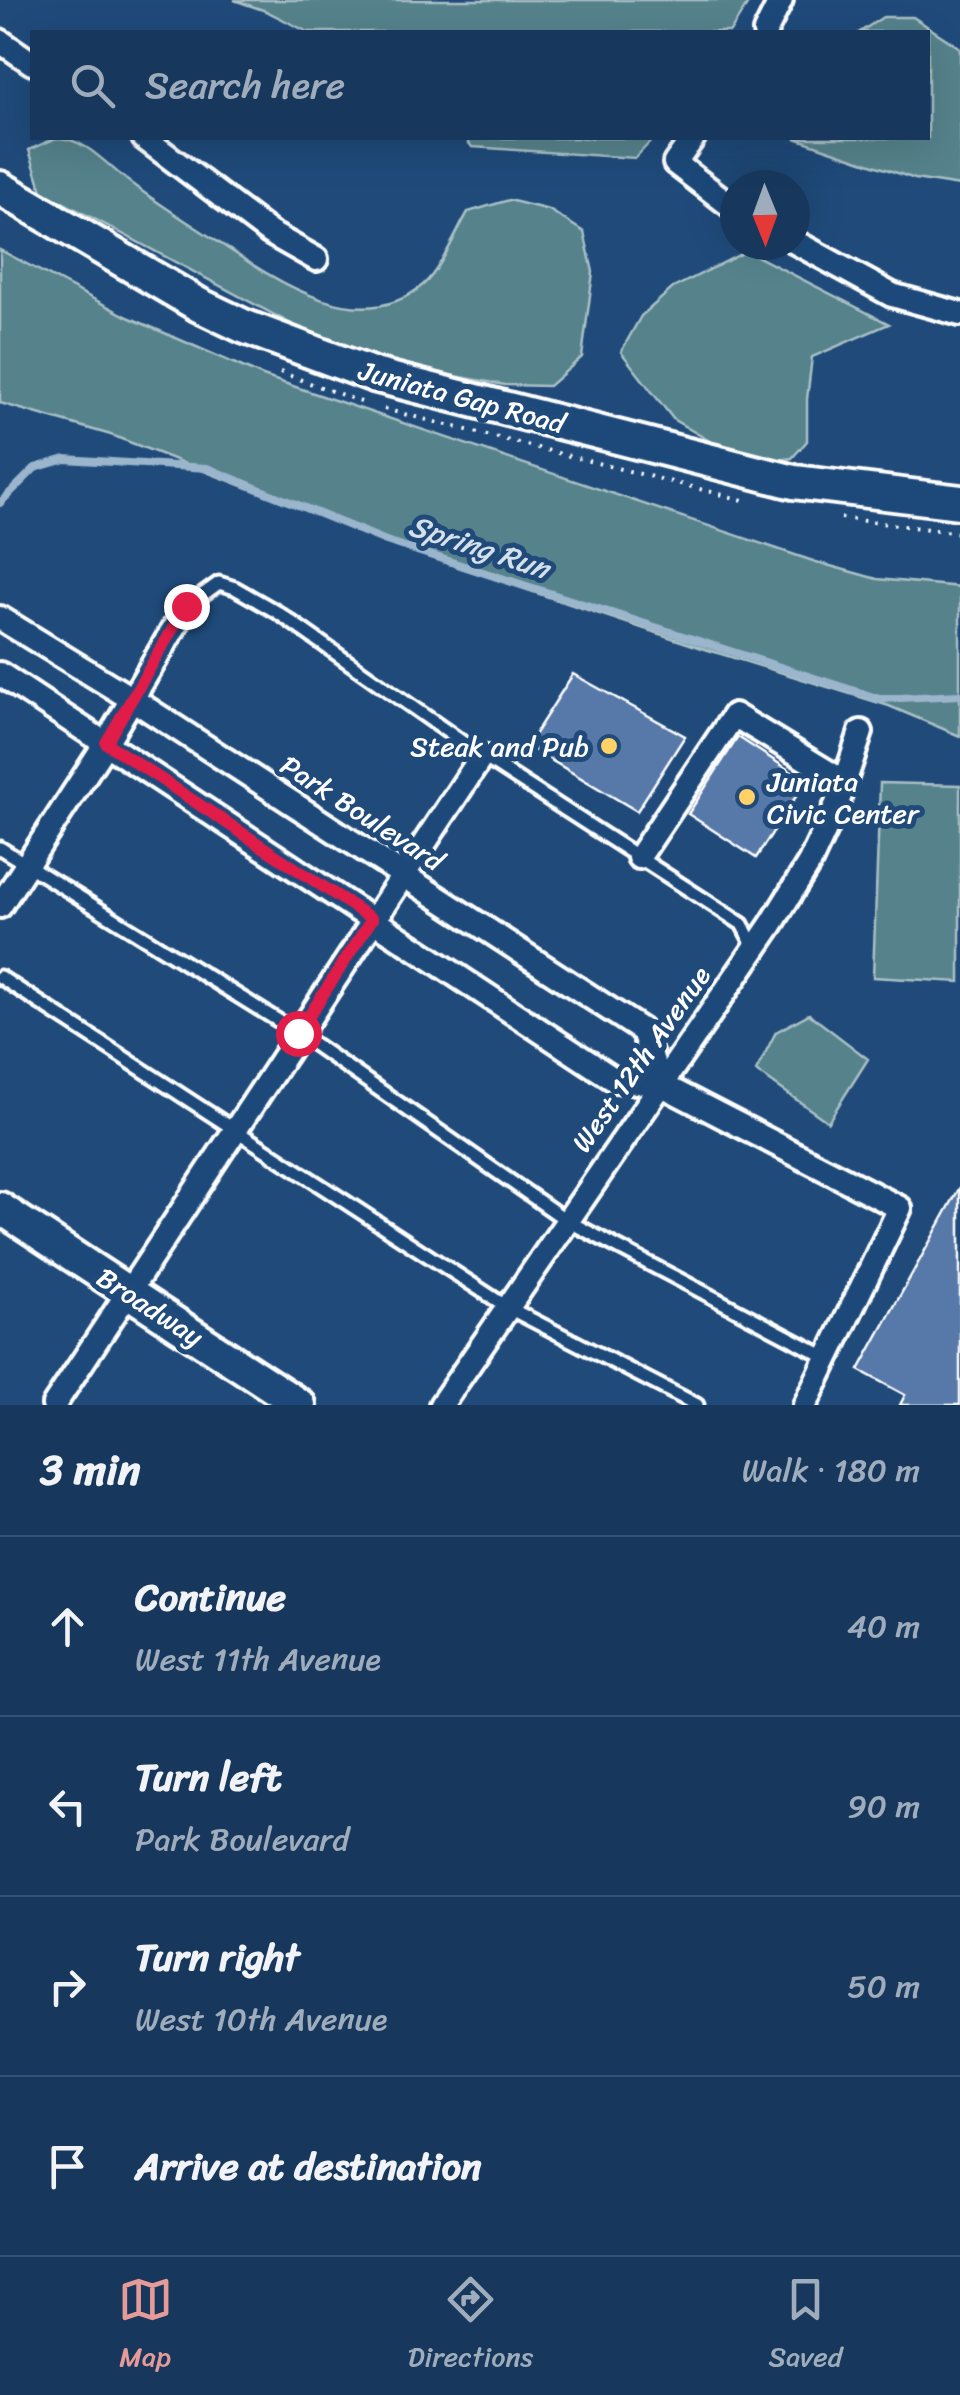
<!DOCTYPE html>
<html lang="en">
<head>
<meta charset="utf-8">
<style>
	:root { --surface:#17385c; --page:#203f62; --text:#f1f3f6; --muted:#9eacbb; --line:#365272; --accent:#e69b98 }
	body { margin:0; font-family:Sriracha,sans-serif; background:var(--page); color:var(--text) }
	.compass { position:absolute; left:720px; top:170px; width:90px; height:90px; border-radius:50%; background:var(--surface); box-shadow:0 10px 40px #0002; rotate:179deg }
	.stop { position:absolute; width:30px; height:30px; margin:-22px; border:8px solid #e11d48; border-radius:50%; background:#fff }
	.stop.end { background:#e11d48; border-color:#fff; box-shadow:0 2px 10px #0008 }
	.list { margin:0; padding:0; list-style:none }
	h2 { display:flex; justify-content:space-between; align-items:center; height:130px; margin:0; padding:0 40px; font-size:42px }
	h2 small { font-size:32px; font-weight:400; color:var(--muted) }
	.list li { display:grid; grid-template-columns:65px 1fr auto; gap:30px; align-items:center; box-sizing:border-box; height:180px; padding:0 40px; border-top:2px solid var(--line) }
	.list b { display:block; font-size:38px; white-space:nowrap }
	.list p { margin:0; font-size:32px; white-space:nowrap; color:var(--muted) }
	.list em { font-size:32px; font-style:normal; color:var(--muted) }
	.icon { flex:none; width:55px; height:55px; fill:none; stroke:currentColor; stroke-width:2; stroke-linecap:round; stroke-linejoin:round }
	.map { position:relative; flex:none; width:960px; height:1405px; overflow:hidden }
	.search { position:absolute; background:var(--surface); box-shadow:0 10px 40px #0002; left:30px; right:30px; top:30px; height:110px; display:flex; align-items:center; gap:25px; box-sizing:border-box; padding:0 35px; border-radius:0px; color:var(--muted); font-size:38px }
	.sheet { height:850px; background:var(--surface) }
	nav { display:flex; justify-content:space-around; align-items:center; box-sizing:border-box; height:140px; border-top:2px solid var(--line); background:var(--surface); font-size:28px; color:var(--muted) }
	nav a { display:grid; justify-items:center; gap:5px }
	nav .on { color:var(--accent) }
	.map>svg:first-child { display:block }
	.green { fill:#54828b; stroke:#aac0c5; stroke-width:2.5 }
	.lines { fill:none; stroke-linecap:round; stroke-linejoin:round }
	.stream { stroke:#9ab5cc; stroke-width:8 }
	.building { fill:#5679a9; stroke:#fff; stroke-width:2.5 }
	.service-casing { stroke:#fff; stroke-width:19 }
	.minor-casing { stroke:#fff; stroke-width:30 }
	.tertiary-casing { stroke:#fff; stroke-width:38 }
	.secondary-casing { stroke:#fff; stroke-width:40 }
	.path { stroke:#fff; stroke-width:4; stroke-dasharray:2.5 8; stroke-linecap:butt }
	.service { stroke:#1f4a7a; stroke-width:11 }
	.minor { stroke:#1f4a7a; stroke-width:22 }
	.tertiary { stroke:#1f4a7a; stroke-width:30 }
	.secondary { stroke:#1f4a7a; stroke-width:32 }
	.route { stroke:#e11d48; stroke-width:12 }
	.poi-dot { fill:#ffd166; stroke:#1f4a7a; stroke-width:4 }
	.labels { text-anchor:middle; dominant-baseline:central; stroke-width:10; stroke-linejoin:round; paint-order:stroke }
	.street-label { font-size:28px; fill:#fff; stroke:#1f4a7a }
	.poi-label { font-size:28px; fill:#fff; stroke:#1f4a7a; text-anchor:end }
	.water-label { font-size:30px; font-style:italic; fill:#d5e0ea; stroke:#1f4a7a }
</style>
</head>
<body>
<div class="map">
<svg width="960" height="1405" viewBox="0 0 960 1405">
	<rect width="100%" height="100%" fill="#1f4a7a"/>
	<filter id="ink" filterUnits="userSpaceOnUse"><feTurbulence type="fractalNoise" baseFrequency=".01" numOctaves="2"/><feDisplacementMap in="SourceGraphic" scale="20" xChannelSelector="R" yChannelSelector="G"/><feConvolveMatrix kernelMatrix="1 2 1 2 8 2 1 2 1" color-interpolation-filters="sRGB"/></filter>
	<g filter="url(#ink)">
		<path class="green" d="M234 0H750L730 32H308L266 11Z
			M883 17H913L960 48V186L915 179 795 138H928V32H860Z
			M56 138C87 138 107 166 132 184 156 202 183 219 209 236 267 274 357 343 424 284 440 270 457 231 468 212L509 200 549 210 584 232 593 272 582 357 549 386 505 385 411 368 316 337 42 191 29 150Z
			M465 138H654L635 158 472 147Z
			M0 250 128 317 263 376 816 562 877 579 960 587V736L889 706 705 649 413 552 111 435 0 403Z
			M747 251 889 324 812 357 807 399V441L792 458 749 464 674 420 621 352 641 316 673 288Z
			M880 783 960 785V982L873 977Z
			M809 1014 868 1059 828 1122 756 1071 776 1032Z"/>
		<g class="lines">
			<path class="stream" d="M0 503 35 468 65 459 207 468 386 541 880 699 960 695"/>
		</g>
		<path class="building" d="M573 674 685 736 637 811 527 746Z
			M738 737 806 781 756 858 688 814Z
			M960 1187V1405H900L905 1395 859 1370Z"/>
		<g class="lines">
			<defs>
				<path id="service" d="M187 606 219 583 235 588 277 612 482 756 742 924 754 947
					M0 848 298 1033 566 1220 828 1358
					M0 977 507 1307 697 1405"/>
				<path id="minor" d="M765 32 781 0
					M0 41 32 63
					M144 138 270 233 316 259
					M693 138 675 163 735 209
					M795 242 892 295 960 314
					M0 618 132 699 643 1031 660 1084
					M0 674 615 1080 660 1084 900 1208 805 1405
					M639 857 734 715 844 782
					M0 906 106 743 187 606
					M54 1405 482 756
					M441 1405 771 925 810 862 837 804 861 732"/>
				<path id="tertiary" d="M0 1208 300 1405"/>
				<path id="secondary" d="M0 188 199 305 243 326 374 375 794 482 960 502"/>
			</defs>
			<use href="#service" class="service-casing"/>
			<use href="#minor" class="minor-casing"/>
			<use href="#tertiary" class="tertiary-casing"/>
			<use href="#secondary" class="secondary-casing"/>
			<path class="path" d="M280 372 361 402
				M384 409 743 500
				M841 518 960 533"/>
			<use href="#service" class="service"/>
			<use href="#minor" class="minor"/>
			<use href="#tertiary" class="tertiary"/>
			<use href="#secondary" class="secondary"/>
		</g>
	</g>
	<g class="lines" filter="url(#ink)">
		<path class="route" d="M186 606 106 743 372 919 298 1033"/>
	</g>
	<g class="poi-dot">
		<circle cx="609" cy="746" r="10"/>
		<circle cx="747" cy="797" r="10"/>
	</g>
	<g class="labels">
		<g class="street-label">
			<text transform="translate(462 397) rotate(15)">Juniata Gap Road</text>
			<text transform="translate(362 813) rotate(33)">Park Boulevard</text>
			<text transform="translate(641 1059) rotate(-55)">West 12th Avenue</text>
			<text transform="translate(150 1307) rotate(33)">Broadway</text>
		</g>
		<g class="poi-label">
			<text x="589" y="746">Steak and Pub</text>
			<text x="767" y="781" text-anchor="start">Juniata<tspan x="767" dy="32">Civic Center</tspan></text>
		</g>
		<g class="water-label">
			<text transform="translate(479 547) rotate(18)">Spring Run</text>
		</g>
	</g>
</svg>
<svg class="compass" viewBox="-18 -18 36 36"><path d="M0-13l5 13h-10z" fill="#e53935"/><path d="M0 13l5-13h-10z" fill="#9eacbb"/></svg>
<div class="stop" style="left:298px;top:1033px"></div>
<div class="stop end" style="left:186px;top:606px"></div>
<div class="search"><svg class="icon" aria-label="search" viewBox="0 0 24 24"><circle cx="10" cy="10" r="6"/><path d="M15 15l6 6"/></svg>Search here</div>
</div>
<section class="sheet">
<h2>3 min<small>Walk · 180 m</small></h2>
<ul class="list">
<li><svg class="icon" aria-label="ahead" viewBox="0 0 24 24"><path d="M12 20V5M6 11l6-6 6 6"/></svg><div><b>Continue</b><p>West 11th Avenue</p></div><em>40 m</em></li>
<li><svg class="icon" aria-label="left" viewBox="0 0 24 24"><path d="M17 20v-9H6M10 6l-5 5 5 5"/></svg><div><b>Turn left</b><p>Park Boulevard</p></div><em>90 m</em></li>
<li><svg class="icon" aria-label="right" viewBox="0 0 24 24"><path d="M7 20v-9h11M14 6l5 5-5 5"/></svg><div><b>Turn right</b><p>West 10th Avenue</p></div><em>50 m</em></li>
<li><svg class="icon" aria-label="arrive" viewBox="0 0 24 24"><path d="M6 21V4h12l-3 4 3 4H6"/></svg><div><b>Arrive at destination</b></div></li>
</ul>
</section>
<nav>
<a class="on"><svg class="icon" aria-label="map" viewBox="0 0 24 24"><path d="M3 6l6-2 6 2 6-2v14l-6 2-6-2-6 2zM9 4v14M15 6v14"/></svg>Map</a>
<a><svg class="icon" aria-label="directions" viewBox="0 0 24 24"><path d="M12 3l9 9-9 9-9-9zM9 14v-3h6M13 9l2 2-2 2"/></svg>Directions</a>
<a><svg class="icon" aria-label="saved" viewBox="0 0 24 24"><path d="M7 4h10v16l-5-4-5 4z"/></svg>Saved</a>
</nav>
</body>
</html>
